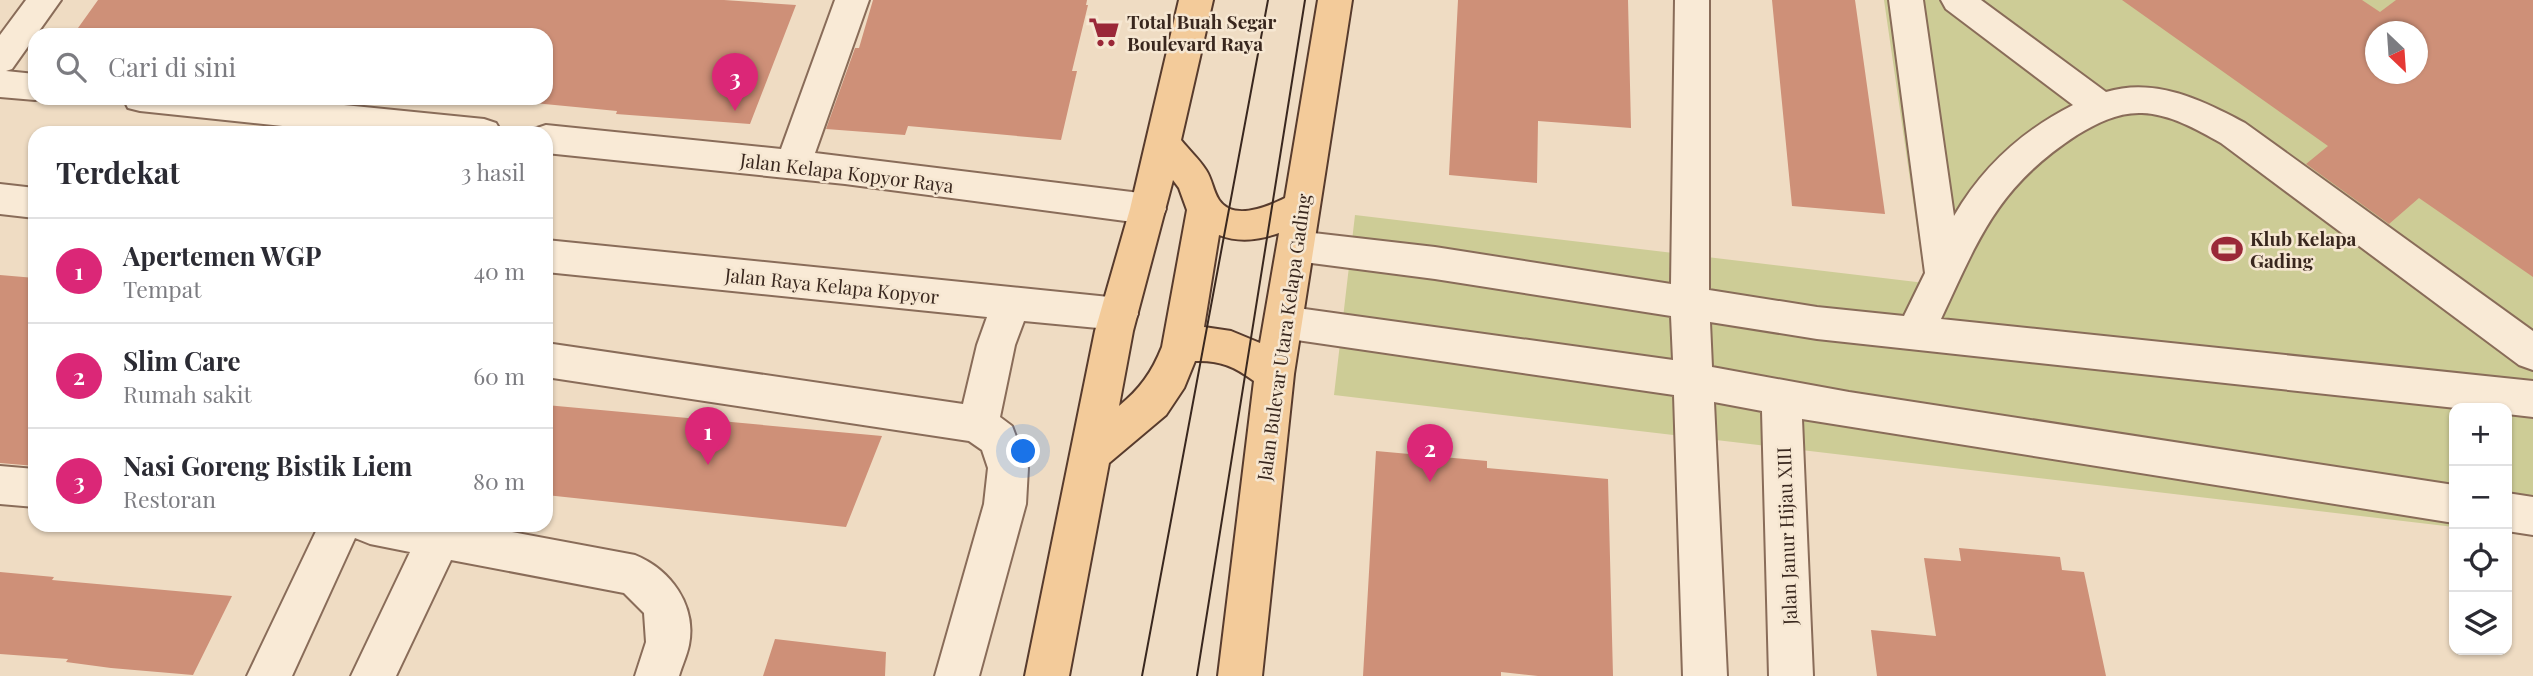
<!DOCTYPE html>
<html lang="id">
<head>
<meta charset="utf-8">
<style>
	:root { --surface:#fff; --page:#f7f7f7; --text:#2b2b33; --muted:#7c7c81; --line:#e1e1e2; --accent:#db2777 }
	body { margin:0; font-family:"Playfair Display",serif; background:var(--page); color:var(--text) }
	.controls { position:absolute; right:21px; bottom:21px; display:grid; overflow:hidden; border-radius:14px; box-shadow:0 2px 5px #0004 }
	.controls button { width:63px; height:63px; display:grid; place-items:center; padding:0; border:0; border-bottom:2px solid var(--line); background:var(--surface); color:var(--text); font:35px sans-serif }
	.compass { position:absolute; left:2365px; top:21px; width:63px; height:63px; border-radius:50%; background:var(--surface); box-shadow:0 2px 5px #0004; rotate:155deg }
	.you { position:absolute; left:1024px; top:452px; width:24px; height:24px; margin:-18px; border:5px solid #fff; border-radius:50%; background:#1a73e8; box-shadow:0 0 0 10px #1a73e833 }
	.badge { display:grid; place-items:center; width:46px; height:46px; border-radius:50%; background:var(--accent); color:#fff; font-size:23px; font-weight:700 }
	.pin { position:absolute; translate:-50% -58px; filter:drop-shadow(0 2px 4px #0008) }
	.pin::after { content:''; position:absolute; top:37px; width:24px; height:21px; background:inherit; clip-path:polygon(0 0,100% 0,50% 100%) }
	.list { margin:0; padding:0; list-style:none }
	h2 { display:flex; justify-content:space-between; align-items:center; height:91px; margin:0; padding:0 28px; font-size:30px }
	h2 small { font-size:23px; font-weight:400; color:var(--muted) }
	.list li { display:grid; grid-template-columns:46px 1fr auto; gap:21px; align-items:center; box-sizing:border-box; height:105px; padding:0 28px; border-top:2px solid var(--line) }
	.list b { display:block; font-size:26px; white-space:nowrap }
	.list p { margin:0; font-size:23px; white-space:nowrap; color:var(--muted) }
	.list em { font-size:23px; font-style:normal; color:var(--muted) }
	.icon { flex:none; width:38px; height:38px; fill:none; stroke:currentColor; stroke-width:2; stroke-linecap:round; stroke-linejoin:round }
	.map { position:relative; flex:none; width:2533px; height:676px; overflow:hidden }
	.search { position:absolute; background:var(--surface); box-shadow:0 2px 5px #0004; left:28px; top:28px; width:525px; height:77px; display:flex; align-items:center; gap:18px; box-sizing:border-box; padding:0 24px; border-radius:21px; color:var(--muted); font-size:26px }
	.panel { position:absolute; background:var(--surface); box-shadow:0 2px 5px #0004; left:28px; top:126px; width:525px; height:406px; border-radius:21px }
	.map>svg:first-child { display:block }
	.green { fill:#cdcc96; fill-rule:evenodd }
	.building { fill:#ce9078; fill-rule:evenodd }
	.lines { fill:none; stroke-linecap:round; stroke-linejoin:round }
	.minor-casing { stroke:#896c59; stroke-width:4 }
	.major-casing { stroke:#573b2d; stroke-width:4 }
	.minor { fill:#f9ead6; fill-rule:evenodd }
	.major { fill:#f3cb9a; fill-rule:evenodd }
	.tram { stroke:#39271e; stroke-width:2 }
	.labels { text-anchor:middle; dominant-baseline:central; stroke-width:5; stroke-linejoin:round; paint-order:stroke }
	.poi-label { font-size:19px; font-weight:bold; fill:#39271e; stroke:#f6e7d2; text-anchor:start }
	.street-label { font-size:19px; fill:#39271e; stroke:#f6e7d2 }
</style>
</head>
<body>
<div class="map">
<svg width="2533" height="676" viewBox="0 0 2533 676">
	<rect width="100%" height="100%" fill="#efdcc3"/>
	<path class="green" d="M1884 0H2533V536L2507 533V408H2454V527L1334 395 1355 215 1925 283ZM2376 32H2418V74H2376Z"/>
	<path class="building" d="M98 0H724L796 5 750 124 616 114 617 111 483 98H546V35H73Z
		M873 0H1087L1086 5H1088L1072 71H1077L1061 140 908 126 905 135 826 129 855 48H859Z
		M1458 0H1628L1631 128 1538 121 1537 183 1449 175Z
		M1772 0H1855L1885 214 1792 206Z
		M2122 0H2362L2380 12 2396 0H2533V277L2419 198 2389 224 2306 164 2328 146ZM2376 32H2418V74H2376Z
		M0 275 35 278V466L0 463Z
		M546 405 882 436 846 527 546 495Z
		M1376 451 1487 461V468L1608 479 1613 676H1538L1501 672V676H1363Z
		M1959 548 2060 557 2062 570 2084 572 2106 676H1877L1871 630 1936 636 1924 558 1961 561Z
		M0 572 54 577 52 580 232 596 193 675 111 668 66 662 68 659 0 654Z
		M775 639 886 652 885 676H763Z"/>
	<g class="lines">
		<defs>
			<path id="minor" d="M26 0H61L12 69 6 71 35 74V98H42L35 100 0 97V35Z
				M835 0H869L815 153 1148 194 1161 198 1166 209 1161 220 1148 224 845 184 546 153V133H531L534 129 546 125 781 149Z
				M1675 0H1709V290L1817 307 1904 316 1925 273 1889 0H1923L1954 216C1983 166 2022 131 2073 105L1946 9 1941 0H1981L2106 92C2155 77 2202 100 2245 123L2533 331V370L2519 365 2221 143C2196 129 2170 114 2142 113 2118 112 2097 123 2077 135 1997 187 1979 238 1941 319L2533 381V417L2507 414V408H2456L1817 339 1710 322 1712 367 1849 392 2454 485V523L1802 419 1813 676H1769L1762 411 1714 402 1727 676H1683L1674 395 1283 338 1269 334 1264 322 1269 310 1283 306 1673 360 1671 316 1435 279 1296 261 1283 257 1277 246 1283 235 1296 231 1435 247 1671 284Z
				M123 98H274L484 119 496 123 502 133H349L140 111 128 108Z
				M0 184 35 188V218L0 214Z
				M546 240 1119 298 1132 302 1138 314 1132 326 1119 330 1024 321 1015 345 1000 417 1012 426 1028 468 1026 504 979 676H935L984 504 988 468 982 450 969 441 546 377V343L963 404 977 345 987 317 546 272Z
				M0 466 35 469V507L0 504Z
				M2507 493 2533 497V535L2507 531Z
				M319 525H474L635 555C670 569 697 605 689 645 687 655 682 666 679 676H635L646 642 644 613 624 593 451 560 396 676H351L410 552 370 544 355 538 292 676H247Z"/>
			<path id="major" d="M1179 0H1213L1181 140C1189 150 1199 159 1206 170 1212 179 1213 191 1219 200 1233 221 1267 207 1285 198L1318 0H1352L1294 374 1262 676H1218L1254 381C1234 366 1219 360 1195 361L1184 388 1166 415 1109 463 1069 676H1025L1095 331 1130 209ZM1173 180 1179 188 1187 210 1162 347C1152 372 1140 389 1119 406L1133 331ZM1279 233 1260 343 1231 331 1204 327 1219 235C1240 243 1258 240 1279 233Z"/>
		</defs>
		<use href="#minor" class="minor-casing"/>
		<use href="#major" class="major-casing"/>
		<use href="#minor" class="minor"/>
		<use href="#major" class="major"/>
		<path class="tram" d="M1142 676 1268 0
			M1197 676 1305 0"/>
	</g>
	<defs>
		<symbol id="supermarket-bare" viewBox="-9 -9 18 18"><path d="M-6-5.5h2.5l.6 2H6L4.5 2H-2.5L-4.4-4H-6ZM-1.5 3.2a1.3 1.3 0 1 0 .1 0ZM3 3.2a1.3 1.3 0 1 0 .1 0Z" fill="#9a2838" stroke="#f6e7d2" stroke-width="2.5" paint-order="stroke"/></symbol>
		<symbol id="stadium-bare" viewBox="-9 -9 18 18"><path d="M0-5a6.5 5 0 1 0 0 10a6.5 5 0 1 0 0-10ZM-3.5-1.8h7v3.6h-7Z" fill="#9a2838" stroke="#f6e7d2" stroke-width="2.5" paint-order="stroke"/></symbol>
	</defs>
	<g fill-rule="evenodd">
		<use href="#supermarket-bare" x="1082" y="10" width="44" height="44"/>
		<use href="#stadium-bare" x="2205" y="227" width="44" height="44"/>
	</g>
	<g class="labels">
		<g class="poi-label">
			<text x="1127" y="21">Total Buah Segar<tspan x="1127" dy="22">Boulevard Raya</tspan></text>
			<text x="2250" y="238">Klub Kelapa<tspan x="2250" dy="22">Gading</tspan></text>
		</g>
		<g class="street-label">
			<text transform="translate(847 172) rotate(7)">Jalan Kelapa Kopyor Raya</text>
			<text transform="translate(832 285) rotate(6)">Jalan Raya Kelapa Kopyor</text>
			<text transform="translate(1283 337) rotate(-82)">Jalan Bulevar Utara Kelapa Gading</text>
			<text transform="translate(1786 536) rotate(-92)">Jalan Janur Hijau XIII</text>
		</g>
	</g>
</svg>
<div class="controls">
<button>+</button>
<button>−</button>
<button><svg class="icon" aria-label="locate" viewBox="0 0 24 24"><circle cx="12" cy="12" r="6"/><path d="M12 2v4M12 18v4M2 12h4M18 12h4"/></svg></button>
<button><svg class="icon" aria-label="layers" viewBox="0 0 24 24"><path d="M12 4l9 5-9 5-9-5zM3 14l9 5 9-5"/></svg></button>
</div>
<svg class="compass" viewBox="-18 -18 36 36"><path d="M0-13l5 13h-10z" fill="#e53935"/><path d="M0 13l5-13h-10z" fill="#7c7c81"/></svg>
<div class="you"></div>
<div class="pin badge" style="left:708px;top:465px">1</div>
<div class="pin badge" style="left:1430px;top:482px">2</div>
<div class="pin badge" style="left:735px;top:111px">3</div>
<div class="search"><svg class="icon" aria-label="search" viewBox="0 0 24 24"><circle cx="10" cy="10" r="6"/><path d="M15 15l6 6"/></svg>Cari di sini</div>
<section class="panel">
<h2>Terdekat<small>3 hasil</small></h2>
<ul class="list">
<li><span class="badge">1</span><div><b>Apertemen WGP</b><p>Tempat</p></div><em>40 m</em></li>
<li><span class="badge">2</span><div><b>Slim Care</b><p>Rumah sakit</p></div><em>60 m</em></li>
<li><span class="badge">3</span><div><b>Nasi Goreng Bistik Liem</b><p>Restoran</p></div><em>80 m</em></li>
</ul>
</section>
</div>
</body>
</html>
